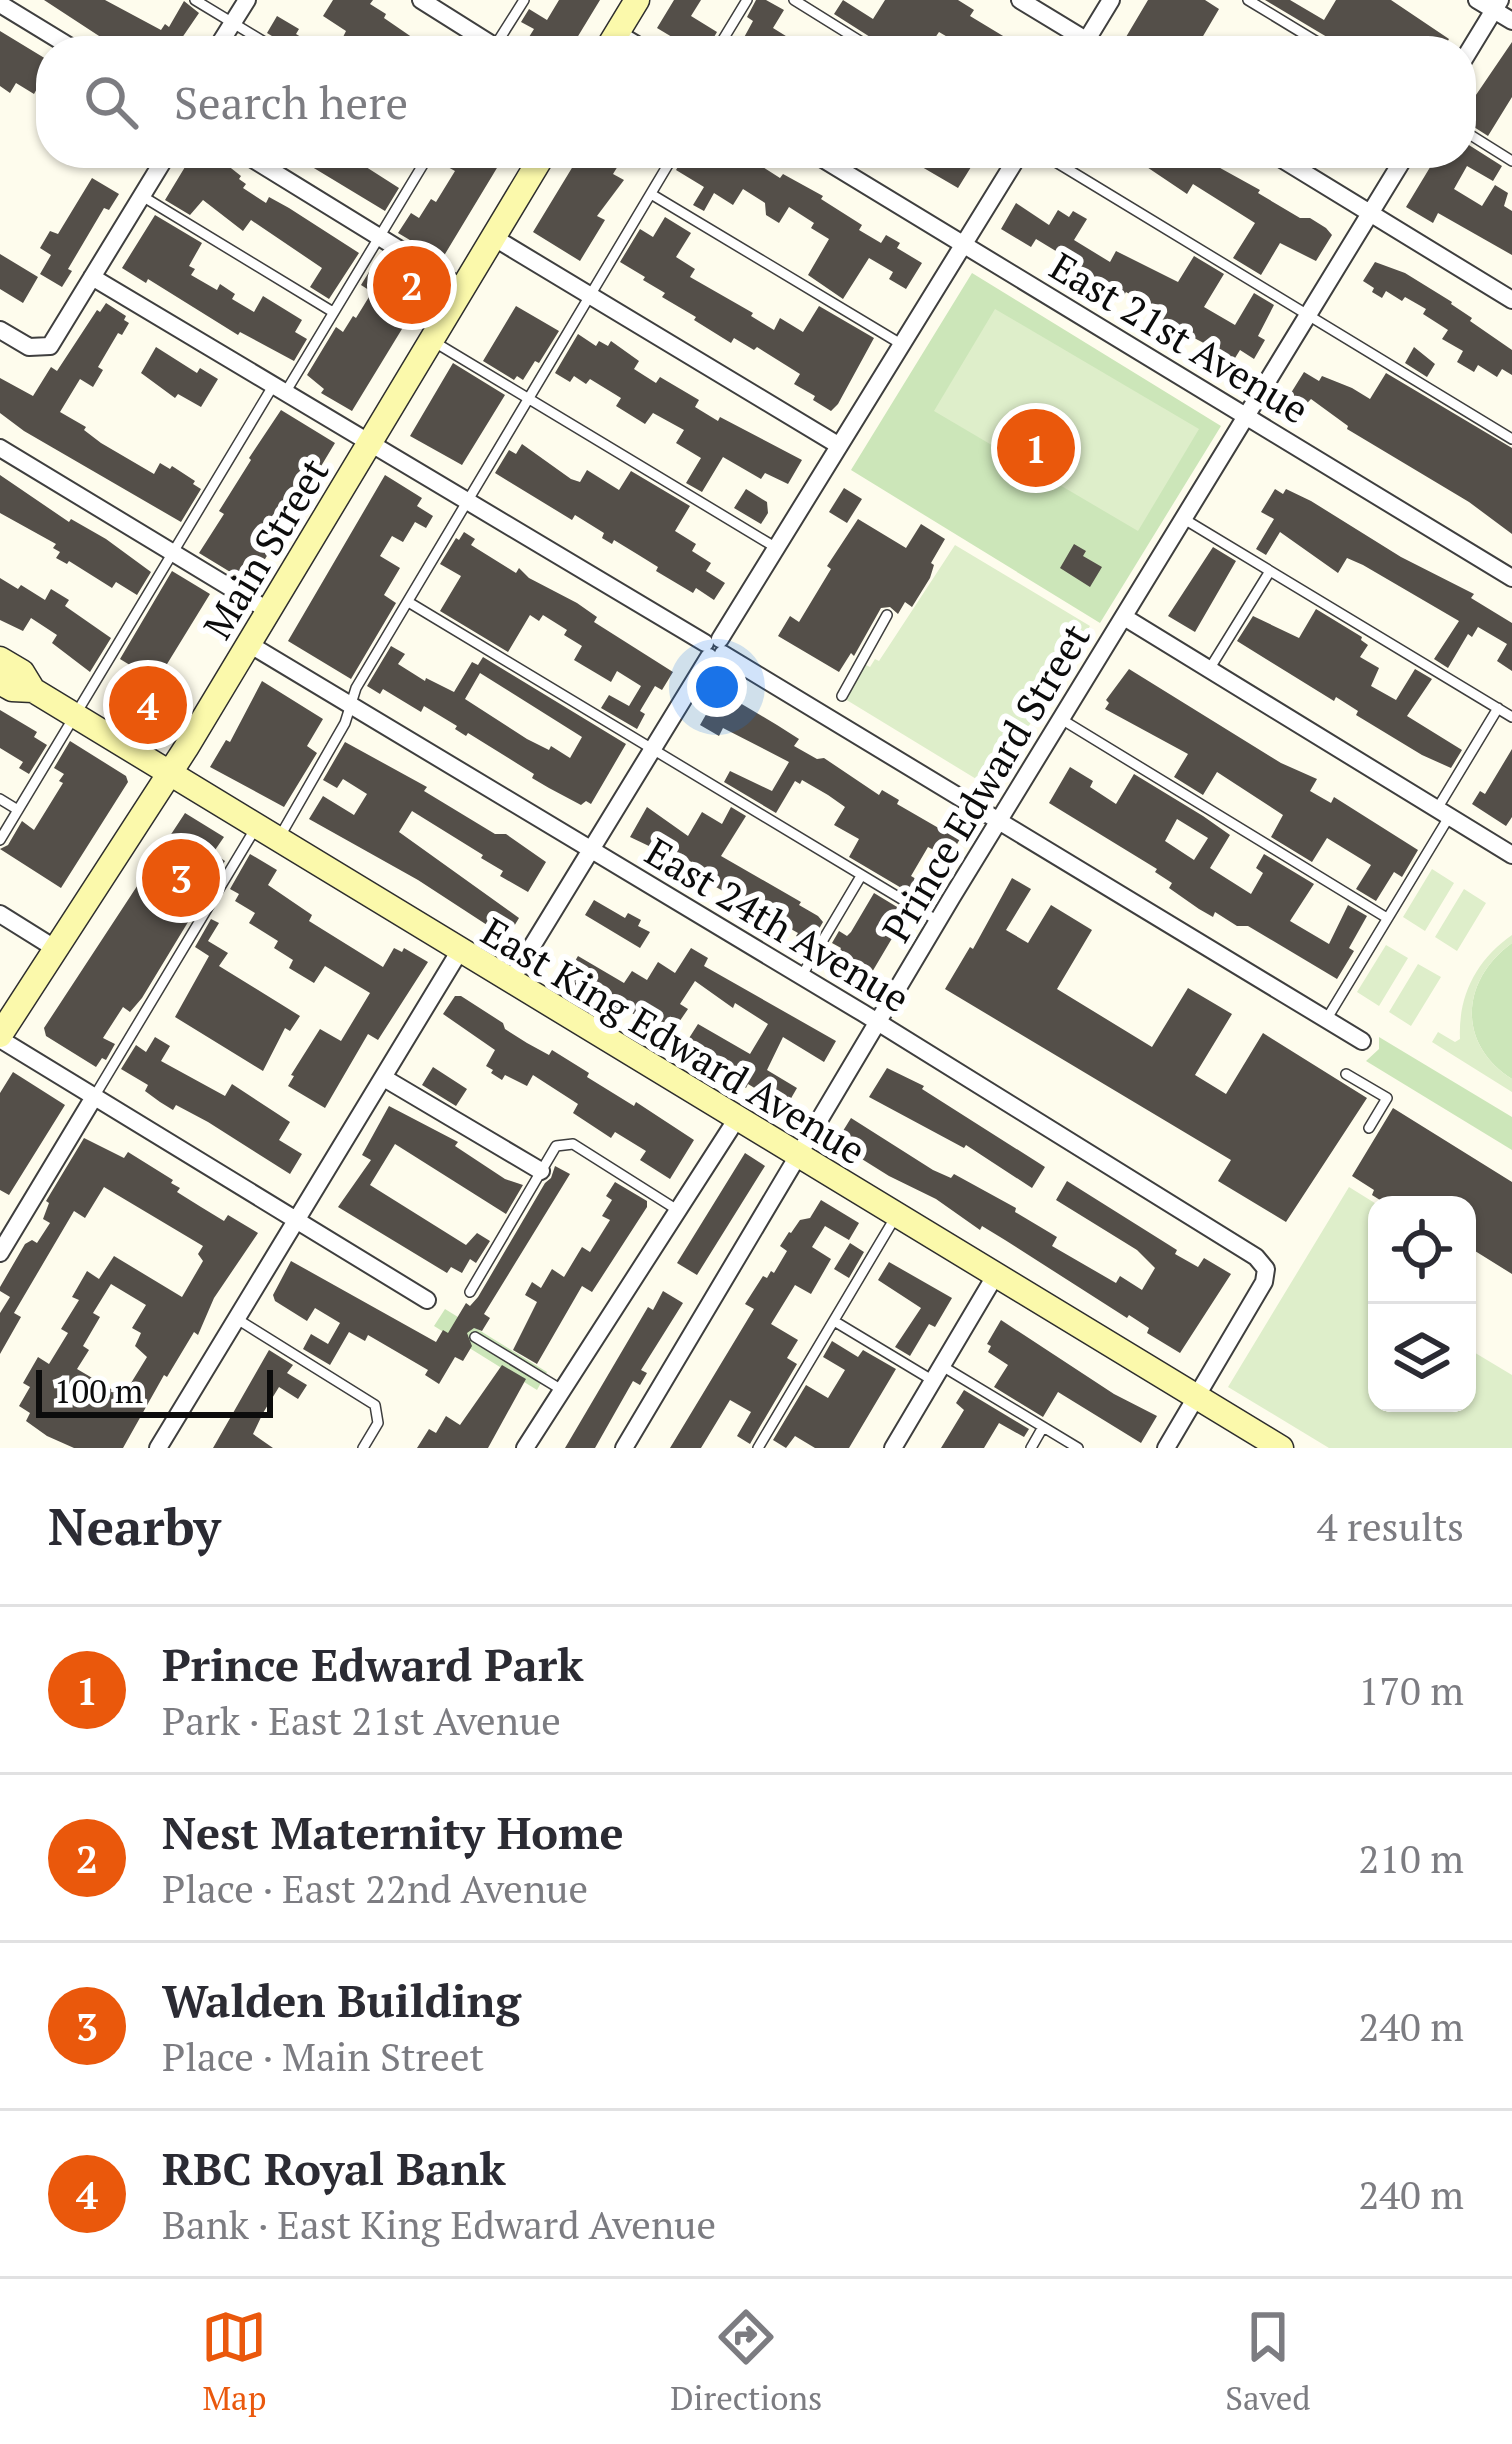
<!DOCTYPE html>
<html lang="en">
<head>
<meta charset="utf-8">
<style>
	:root { --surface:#fff; --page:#f2f2f3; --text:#2b2b33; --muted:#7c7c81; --line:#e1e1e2; --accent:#ea580c }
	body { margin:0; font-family:"PT Serif",serif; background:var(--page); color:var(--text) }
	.controls { position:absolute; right:36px; bottom:36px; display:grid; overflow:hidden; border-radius:24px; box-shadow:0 3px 9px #0004 }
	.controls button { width:108px; height:108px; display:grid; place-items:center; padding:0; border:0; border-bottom:3px solid var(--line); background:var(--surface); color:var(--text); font:60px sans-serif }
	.scale { position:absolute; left:36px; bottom:30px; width:237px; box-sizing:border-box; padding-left:12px; border:6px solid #0c0c0c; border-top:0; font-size:33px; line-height:42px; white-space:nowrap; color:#0c0c0c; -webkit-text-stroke:9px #fff; paint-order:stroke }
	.you { position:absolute; left:717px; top:687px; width:42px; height:42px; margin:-30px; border:9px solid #fff; border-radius:50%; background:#1a73e8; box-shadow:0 0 0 18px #1a73e833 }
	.badge { display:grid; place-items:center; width:78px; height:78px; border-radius:50%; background:var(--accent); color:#fff; font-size:39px; font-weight:700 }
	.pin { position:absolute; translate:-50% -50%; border:6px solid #fff; box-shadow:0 3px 12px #0006 }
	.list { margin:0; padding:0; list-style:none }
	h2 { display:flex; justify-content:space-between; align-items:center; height:156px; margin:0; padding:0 48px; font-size:51px }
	h2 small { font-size:39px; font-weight:400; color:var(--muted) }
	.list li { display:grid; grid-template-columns:78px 1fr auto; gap:36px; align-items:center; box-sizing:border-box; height:168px; padding:0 48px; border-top:3px solid var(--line) }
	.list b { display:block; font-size:45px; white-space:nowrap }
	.list p { margin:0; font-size:39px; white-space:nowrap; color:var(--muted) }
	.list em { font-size:39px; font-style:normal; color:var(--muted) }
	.icon { flex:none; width:66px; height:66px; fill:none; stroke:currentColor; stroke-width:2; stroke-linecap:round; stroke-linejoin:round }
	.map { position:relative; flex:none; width:1512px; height:1448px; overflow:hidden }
	.search { position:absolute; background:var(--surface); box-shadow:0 3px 9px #0004; left:36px; right:36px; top:36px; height:132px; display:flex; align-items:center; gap:30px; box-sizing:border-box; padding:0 42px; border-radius:48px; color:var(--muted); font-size:45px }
	.sheet { height:828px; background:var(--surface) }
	nav { display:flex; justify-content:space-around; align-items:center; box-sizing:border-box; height:168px; border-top:3px solid var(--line); background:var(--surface); font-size:33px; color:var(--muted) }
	nav a { display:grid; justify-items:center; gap:6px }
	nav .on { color:var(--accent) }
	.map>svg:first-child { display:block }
	.green { fill:#cce6b9 }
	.pitch { fill:#deeeca }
	.building { fill:#544f49; fill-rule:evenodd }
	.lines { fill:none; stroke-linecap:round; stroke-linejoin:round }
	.lane-casing { stroke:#3f3f3f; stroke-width:12 }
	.street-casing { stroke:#3f3f3f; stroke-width:20 }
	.secondary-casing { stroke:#2e2e2e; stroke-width:27 }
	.lane { stroke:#fff; stroke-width:9 }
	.street { stroke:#fff; stroke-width:16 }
	.secondary { stroke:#fbf9ab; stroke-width:24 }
	.labels { text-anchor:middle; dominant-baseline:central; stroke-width:12; stroke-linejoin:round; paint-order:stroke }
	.street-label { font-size:39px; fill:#0c0c0c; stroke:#fff }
</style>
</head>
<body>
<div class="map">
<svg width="1512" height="1448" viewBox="0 0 1512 1448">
	<rect width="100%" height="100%" fill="#fefced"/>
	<path class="green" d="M972 273 1221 426 1100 623 851 470Z
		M1512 943V1079C1457 1044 1460 981 1512 943Z
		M1379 1037 1512 1117V1150L1366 1061 1379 1049Z
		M445 1309 547 1372 537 1390 434 1326Z"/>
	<path class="pitch" d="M995 309 1199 429 1138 531 934 411Z
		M955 545 1090 626 991 788 845 699 866 665 870 667 875 659 879 661Z
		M1432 869 1454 883 1425 931 1403 917Z
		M1464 889 1486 903 1457 951 1435 937Z
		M1512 935V943C1460 981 1457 1044 1512 1079V1092L1432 1042 1438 1032 1455 1042 1460 1039C1458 996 1476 960 1512 935Z
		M1386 945 1408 958 1379 1006 1357 992Z
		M1418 964 1441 977 1411 1026 1389 1012Z
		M1349 1187 1378 1205 1377 1403H1467V1348L1512 1375V1448H1329L1228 1387Z"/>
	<path class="building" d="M44 0H105L161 30 165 24 169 27 184 1 199 13 173 51H122Z
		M333 0H373L370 4 386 14 384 18 432 51H378L358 40 355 44 343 37 346 31 323 16Z
		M559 0H600L569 51H552L529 37 534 29 521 22 529 9 547 20Z
		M674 0H701L691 16 717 32 707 49 686 36 682 43 657 28Z
		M756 0H766L784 10 773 28 810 51H727L734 39 741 43 753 21 747 17Z
		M843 0 873 19 885 0H958L974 10 970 16 1028 51H957L961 45 939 32 926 51H892L834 14Z
		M1148 0H1205L1219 9 1199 43 1212 51H1148L1126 37Z
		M1265 0H1290L1324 20 1336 0H1391L1449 39 1442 51H1341L1337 43Z
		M277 16 299 29 296 34 324 51H288L285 44 267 33Z
		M0 31 51 62V92L39 85 34 94 16 83 10 93 0 86Z
		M1512 42V97L1488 136 1463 120V114Z
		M1461 140 1502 166 1493 181 1467 166 1454 189 1482 206 1495 185 1508 193 1504 206 1512 211V255L1438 213 1433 223 1406 207 1432 164 1435 166 1443 153H1461Z
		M181 153H212L241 176 239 179 246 184 243 188 266 203 269 197 289 208 359 253 329 299 310 287 322 268 251 220 243 231 203 200 190 215 165 200 188 162Z
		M289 153H370L363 165 399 188 385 211Z
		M454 153H506L442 259 398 233 411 213 419 218 431 199 436 202 455 171 446 166Z
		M581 153H626L613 174 624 180 597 216 605 220 580 261 533 232Z
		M686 153H741L780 178 783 174 823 196 821 199 862 225 859 230 881 243 886 235 900 243 897 248 922 263 906 289 889 279 893 272 869 258 843 299 808 275 829 239 811 228 814 223 789 207 779 223 766 215 765 203 743 189 733 205 714 193 704 211 693 205 704 187 676 170Z
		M898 153H965L976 159 958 188Z
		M1126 153H1193L1260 190 1258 193 1300 218H1310L1326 228 1332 235 1316 261 1280 243 1261 275 1233 258 1255 223 1193 184 1187 194Z
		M92 178 119 194 109 210 104 208 68 269 72 271 62 287 40 274 51 255 40 248 50 231 58 234Z
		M1016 203 1049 225 1058 210 1069 217 1073 211 1087 219 1074 240 1110 262 1116 251 1178 282 1194 256 1224 274 1204 307 1235 325 1254 293 1274 305 1258 336 1265 340 1254 359 1240 350 1227 371 1210 361 1217 350 1158 319 1161 313 1126 292 1123 297 1087 272 1083 280 1072 273 1075 267 1067 263 1069 259 1036 239 1031 247 1001 229Z
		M155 215 202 243 189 266 195 269 191 275 217 290 220 284 235 294 232 299 254 312 263 296 302 320 295 332 307 339 294 361 240 332 238 335 148 279 146 283 122 268Z
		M665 217 691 233 676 257 695 269 690 277 753 313 751 316 774 330 780 318 803 332 819 306 874 338 838 404 831 411 813 400 815 396 794 384 800 374 757 347 754 350 734 338 731 343 694 320 696 317 662 297 665 293 643 280 645 277 620 262 640 229 653 237Z
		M0 254 38 277 23 303 0 289Z
		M1375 262 1405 273 1452 302 1451 304 1472 318 1470 321 1512 350V375L1502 369 1497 377 1478 365 1474 372 1457 362 1463 351 1442 339 1448 330 1423 314 1426 309 1405 297 1402 301 1386 291 1382 298 1372 292 1374 288 1363 281Z
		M405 268 430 283 352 411 321 393 324 389 307 375 336 327 343 332 353 316 356 318 372 292 361 285 369 272 394 287Z
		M106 303 126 316 124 320 129 323 122 335 118 333 98 367 103 370 93 387 80 379 60 412 86 427 84 430 101 443 154 474 160 463 170 469 172 466 195 481 193 484 201 489 181 522 24 431 0 413V378L33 396 51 367 57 371 97 310 100 312Z
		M516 306 559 331 539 363 535 361 523 380 517 376 514 380 483 361Z
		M578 334 596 346 599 341 608 346 611 341 639 361 634 369 656 383 660 377 699 400 695 407 718 421 720 417 802 460 788 484 765 473 761 479 723 457 702 492 686 483 701 458 676 443 684 430 653 413 645 424 616 406 621 398 590 379 586 384 574 376 570 382 555 373Z
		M156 347 197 373 200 368 218 379 201 407 178 394 175 398 141 373Z
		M1414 347 1435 364 1427 377 1405 363Z
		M453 363 505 395 462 465 410 436Z
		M1304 372 1319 381 1322 376 1352 388 1370 399 1386 373 1512 448V534L1469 502 1347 429 1348 426 1311 399 1294 417 1281 409Z
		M281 410 335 443 250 584 199 553 224 514 219 511 251 460 249 458Z
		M522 444 571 479 580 482 587 470 619 490 631 471 690 506 675 531 696 544 692 551 711 563 706 571 725 583 714 600 696 588 693 593 656 571 658 567 637 554 614 540 612 544 602 538 604 533 575 515 572 520 495 473 509 450 516 454Z
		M0 475 69 522 71 519 106 539 151 572 137 595 116 582 112 588 69 561 67 564 56 558 60 552 53 548 56 544 0 513Z
		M385 475 422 498 417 506 433 516 426 528 415 522 403 542 392 536 380 556 400 568 384 595 396 603 351 679 288 641Z
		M844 488 862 499 847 523 829 512Z
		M746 489 767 502 768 513 761 524 734 508Z
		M1275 489 1283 494 1286 489 1311 501 1401 557 1474 594 1471 598 1512 623V671L1497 661 1507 644 1478 627 1472 637 1468 634 1448 668 1434 659 1459 621 1363 565 1347 558 1338 573 1280 532 1266 555 1256 549 1274 519 1261 512Z
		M858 519 906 548 921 524 945 539 931 563 934 565 930 578 912 607 905 602 898 614 890 607 881 608 854 656 851 653 839 672 778 636 790 616 799 622 831 569 827 566Z
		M464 532 475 539 471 545 516 573 519 568 529 578 577 603 597 617 594 622 673 672 662 690 655 686 640 711 645 714 637 729 601 708 609 695 629 706 641 686 617 671 611 682 574 660 582 646 564 635 567 630 543 615 539 621 530 615 508 652 440 611 461 576 440 564 456 538 459 540Z
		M1074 544 1086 551 1083 556 1102 567 1090 587 1060 568Z
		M1213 547 1236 561 1195 632 1168 616Z
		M172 571 210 594 156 682 177 695 152 735 119 715 135 689 129 686 138 670 120 659Z
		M0 578 18 589 21 585 45 600 51 589 69 600 65 606 111 638 90 672 52 643 57 635 31 618 23 631 0 620Z
		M1316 609 1362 637 1361 640 1368 645 1360 657 1379 668 1371 686 1396 700 1415 669 1432 679 1407 716 1462 750 1451 768 1422 755 1356 715 1358 711 1336 697 1334 701 1237 641 1253 616 1299 638Z
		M391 646 405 654 398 664 425 681 426 678 454 692 472 662 478 665 483 657 626 744 591 804 586 801 581 805 549 788 532 778 534 774 468 733 466 736 455 729 457 726 424 706 421 712 383 689 380 694 367 686ZM480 673 582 737 570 758 551 746 549 750 527 739 465 699Z
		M1129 669 1281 763 1317 779 1310 791 1331 803 1334 797 1418 850 1402 877 1394 872 1376 901 1356 889 1371 865 1327 838 1312 862 1271 837 1283 815 1217 772 1203 795 1174 777 1188 754 1105 709 1109 703 1106 700Z
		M262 681 323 719 307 746 317 753 284 807 210 767 226 740 230 742Z
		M716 697 738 707 740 703 777 725 799 739 794 746 817 759 824 758 879 795 882 790 899 800 897 804 942 830 947 822 964 832 949 858 928 847 911 876 928 886 920 899 849 857 859 839 834 825 845 807 828 795 802 780 800 784 795 781 776 813 724 782 730 771 772 791 789 762 723 728 719 736 700 725Z
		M0 710 37 732 34 737 47 745 29 774 19 768 23 762 0 748Z
		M70 741 126 776 128 782 61 888 0 849 8 845 22 821 34 830 63 783 59 781 64 774 54 768Z
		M345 742 427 787 424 791 495 834H506L546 862 528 892 500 876 503 871 481 858 483 855 412 811 399 832 519 918 507 938 418 880 309 819 323 796 354 815 367 794 343 779 337 788 323 780Z
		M1512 749V817L1506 826 1472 804 1480 791 1485 794Z
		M1070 767 1093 781 1090 787 1116 804 1134 774 1203 816 1230 835 1210 868 1251 894 1263 873 1256 868 1264 854 1314 884 1290 921 1329 944 1348 905 1367 916 1349 948 1354 951 1337 979 1248 926H1237L1215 912 1213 917 1199 909 1169 888 1172 883 1155 872 1157 869 1049 803ZM1177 819 1208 838 1194 860 1165 841Z
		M647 807 688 836 702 812 722 824 731 807 746 816 721 856 801 902 799 905 818 916 823 922 810 944 796 936 798 933 716 887 695 871 698 866 675 852 672 857 630 837Z
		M185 813 224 837 213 853 225 861 142 998 130 1012 123 1007 103 1038 115 1044 106 1060 102 1058 96 1067 46 1036 44 1028Z
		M250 854 277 870 268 885 312 915 309 921 383 967 394 948 402 952 404 948 428 962 378 1040 368 1034 325 1108 288 1086 294 1076 291 1075 320 1029 341 1041 370 993 325 966 314 983 289 968 293 960 274 948 278 941 249 923 255 913 235 901 239 894 230 889Z
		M1012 878 1031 889 1006 930 1028 943 1051 905 1092 930 1057 989 1152 1047 1188 988 1232 1014 1195 1075 1226 1094 1263 1033 1367 1098 1286 1222 1218 1181 1231 1160 945 989 970 947 973 949Z
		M874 893 907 913 865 984 831 964 841 948 832 943 839 931 847 936 851 932Z
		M594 900 625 918 628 913 641 920 638 926 650 932 640 948 585 915Z
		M211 919 219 923 208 941 228 953 219 966 300 1016 290 1031 285 1028 263 1071 175 1017 209 956 195 947Z
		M691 948 708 958 704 966 836 1041 824 1062 783 1037 767 1070 797 1088 786 1107 748 1084 746 1088 734 1080 737 1075 684 1046 698 1024 750 1054 768 1024 735 1003 733 1008 695 981 680 1004 688 1009 677 1025 669 1020 662 1031 627 1010 624 1015 581 985 578 990 563 981 578 956 624 983 632 971 647 980 658 962 675 973Z
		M455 996H461L503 1023 505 1029 527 1043 549 1055 552 1050 589 1073 587 1077 634 1106 636 1102 694 1140 670 1179 640 1160 646 1151 615 1132 611 1138 573 1113 578 1104 533 1075 527 1086 505 1075 502 1080 491 1073 493 1070 486 1066 495 1050 443 1014Z
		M155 1037 170 1046 161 1061 225 1096 232 1084 290 1122 279 1140 302 1154 290 1174 208 1122 176 1105 173 1110 160 1102 145 1091 148 1085 121 1069 136 1045 146 1052Z
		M433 1067 467 1089 456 1106 422 1085Z
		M887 1068 924 1086 922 1089 1045 1167 1032 1188 966 1145 964 1148 869 1097Z
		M13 1072 65 1105 9 1195 0 1190V1093Z
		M389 1106 458 1142 455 1146 505 1179 523 1185 506 1214 395 1144 370 1185 466 1245 477 1233 490 1241 476 1263 470 1259 462 1273 451 1267 447 1273 338 1207 371 1160 362 1155Z
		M1393 1108 1512 1182V1274L1467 1246V1205H1388L1372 1195 1374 1190 1352 1176Z
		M851 1118 933 1170 951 1178 954 1174 1016 1208 1015 1212 1057 1237 1052 1246 1116 1283 1120 1276 1142 1290 1155 1268 1137 1250 1056 1200 1067 1181 1177 1250 1175 1254 1198 1267 1204 1258 1231 1274 1180 1353 1147 1333 1149 1328 1129 1315 1127 1318 1005 1240 982 1226 980 1230 936 1199 889 1176 841 1146 844 1143 838 1139Z
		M84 1138 124 1158 128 1152 173 1180 171 1183 180 1188 177 1192 201 1207 224 1221 228 1215 258 1233 214 1298 198 1335 194 1332 167 1377 164 1375 123 1448H74L47 1436 26 1421 30 1413 19 1406 30 1387 23 1383 38 1357 49 1364 68 1333 61 1329 79 1300 72 1297 87 1271 99 1279 114 1256 182 1297 203 1261 198 1254 203 1246 104 1187 85 1218 74 1211 14 1313 21 1317 0 1354V1313L10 1297 0 1291V1287L25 1244 32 1240 37 1243 50 1223 43 1219 49 1203 46 1201ZM111 1284 146 1305 132 1328 141 1333 135 1346 147 1357 123 1396 77 1369 89 1350 83 1346 100 1317 93 1313Z
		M745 1153 765 1166 697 1275 677 1263Z
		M555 1166 570 1174 484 1314 490 1318 482 1331 474 1328 467 1333 472 1346 463 1361 455 1357 439 1384 425 1375 428 1370 368 1335 365 1341 349 1332 330 1365 303 1349 311 1334 328 1344 340 1323 315 1308 307 1321 275 1301 273 1295 291 1261 436 1342 443 1330 448 1333 466 1303 470 1306 478 1297 545 1183 551 1178Z
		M615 1182 647 1201V1207L592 1292 582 1286 537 1364 513 1350 537 1302 525 1295 532 1282 541 1288 552 1269 564 1277 582 1247 590 1252 610 1220 602 1216 612 1200 606 1196Z
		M821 1200 859 1223 849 1240 825 1226 812 1247 831 1259 811 1294 795 1285 771 1324 798 1340 787 1358 797 1364 758 1430 750 1444 737 1436 751 1412 730 1400 701 1448H670L754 1309 745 1304 763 1276 767 1278 771 1271 774 1273 787 1251 780 1246 789 1232 791 1233 800 1220 810 1218Z
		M850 1243 864 1252 849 1278 834 1269Z
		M889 1262 952 1298 935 1327 929 1324 910 1356 895 1347 921 1308 878 1280Z
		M663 1291 683 1303 641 1370 647 1373 640 1385 633 1381 595 1448H565L648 1307 653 1310Z
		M1001 1320 1114 1394 1157 1416 1141 1443 1058 1392 1043 1417 994 1387 1008 1365 988 1352 991 1346 987 1344Z
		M832 1341 858 1357 863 1350 896 1369 849 1448H815L795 1436 786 1448 773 1440 806 1385 828 1398 845 1370 823 1357Z
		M269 1350 293 1365 287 1373 307 1385 298 1399 279 1387 263 1413 253 1434 273 1448H213Z
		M502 1365 526 1379 488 1448H417L429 1429 436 1433 446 1416 460 1425Z
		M964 1390 1029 1429 1024 1437 999 1423 984 1448H941L964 1410 956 1403Z"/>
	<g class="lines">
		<defs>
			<path id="lane" d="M195 0 279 51
				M794 0 876 51
				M1248 0 1332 51
				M495 46 524 0
				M716 51 747 0
				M1461 129 1512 161
				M1041 153 1512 439
				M651 194 901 344
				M142 196 333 312
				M436 343 775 547
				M285 393 430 153
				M1184 519 1512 717
				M410 603 938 921
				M1210 668 1270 571
				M842 696 887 615
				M1061 719 1387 918
				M0 799 18 810
				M1437 809 1498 708
				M279 838 345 723 356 688 675 153
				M0 840 273 386
				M801 977 861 876
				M1326 1020 1449 817
				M1346 1074 1387 1098 1369 1128
				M94 1097 255 829
				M470 1292 556 1146 573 1144 679 1211
				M237 1319 375 1405 378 1423 363 1448
				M834 1321 932 1380
				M475 1337 562 1390
				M942 1366 1078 1448
				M758 1448 896 1216
				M1031 1448 1043 1427"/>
			<path id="street" d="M421 0 502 51
				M1020 0 1104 51
				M1477 0 1512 21
				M0 4 77 51
				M617 33 647 51
				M215 51 247 0
				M1080 51 1111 0
				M1461 64 1500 0
				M243 153 462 288
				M813 153 1512 578
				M1272 153 1512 300
				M493 237 838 445
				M92 277 705 643
				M0 330 29 347 50 346 168 153
				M0 448 269 611
				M1124 617 1512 855
				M720 639 1020 153
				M249 644 863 1013 1256 1257 1266 1269 1264 1282 1166 1448
				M723 654 1362 1041
				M0 914 56 949
				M510 982 709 657
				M0 1039 427 1300
				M384 1078 541 1171
				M0 1253 94 1097
				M158 1448 459 952
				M525 1448 736 1120
				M624 1448 952 897 1407 153
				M893 1448 995 1276"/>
			<path id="secondary" d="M606 51 637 0
				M0 659 22 672 33 690
				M0 682 12 689 33 690 1281 1448
				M0 1035 186 748 544 153"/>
		</defs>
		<use href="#lane" class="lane-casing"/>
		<use href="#street" class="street-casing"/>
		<use href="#secondary" class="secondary-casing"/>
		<use href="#lane" class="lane"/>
		<use href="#street" class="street"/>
		<use href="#secondary" class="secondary"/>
	</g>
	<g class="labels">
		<g class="street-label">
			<text transform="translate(1180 337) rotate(31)">East 21st Avenue</text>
			<text transform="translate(265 548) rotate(-59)">Main Street</text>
			<text transform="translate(985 782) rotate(-59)">Prince Edward Street</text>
			<text transform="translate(778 924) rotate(31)">East 24th Avenue</text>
			<text transform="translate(674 1040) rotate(31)">East King Edward Avenue</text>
		</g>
	</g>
</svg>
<div class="controls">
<button><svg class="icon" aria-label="locate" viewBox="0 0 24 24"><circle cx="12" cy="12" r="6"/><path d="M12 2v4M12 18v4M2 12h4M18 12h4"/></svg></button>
<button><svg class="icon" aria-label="layers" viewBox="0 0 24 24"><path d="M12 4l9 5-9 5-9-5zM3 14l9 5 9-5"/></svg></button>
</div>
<div class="scale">100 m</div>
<div class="you"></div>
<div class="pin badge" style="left:1036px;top:448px">1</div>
<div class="pin badge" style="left:412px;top:285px">2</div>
<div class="pin badge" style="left:181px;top:878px">3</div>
<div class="pin badge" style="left:148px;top:705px">4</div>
<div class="search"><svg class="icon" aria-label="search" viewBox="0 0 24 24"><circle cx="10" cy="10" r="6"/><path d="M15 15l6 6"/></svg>Search here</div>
</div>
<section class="sheet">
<h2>Nearby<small>4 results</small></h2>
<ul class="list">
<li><span class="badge">1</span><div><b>Prince Edward Park</b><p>Park · East 21st Avenue</p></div><em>170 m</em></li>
<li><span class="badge">2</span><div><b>Nest Maternity Home</b><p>Place · East 22nd Avenue</p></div><em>210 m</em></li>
<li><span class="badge">3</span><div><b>Walden Building</b><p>Place · Main Street</p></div><em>240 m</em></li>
<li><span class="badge">4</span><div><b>RBC Royal Bank</b><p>Bank · East King Edward Avenue</p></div><em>240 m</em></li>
</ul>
</section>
<nav>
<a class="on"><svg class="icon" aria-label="map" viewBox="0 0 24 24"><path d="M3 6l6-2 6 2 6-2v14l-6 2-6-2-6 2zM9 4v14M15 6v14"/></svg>Map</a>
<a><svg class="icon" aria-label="directions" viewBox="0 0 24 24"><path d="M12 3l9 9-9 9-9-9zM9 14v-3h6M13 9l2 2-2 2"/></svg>Directions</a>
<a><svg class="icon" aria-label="saved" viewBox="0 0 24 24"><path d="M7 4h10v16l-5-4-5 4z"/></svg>Saved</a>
</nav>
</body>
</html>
